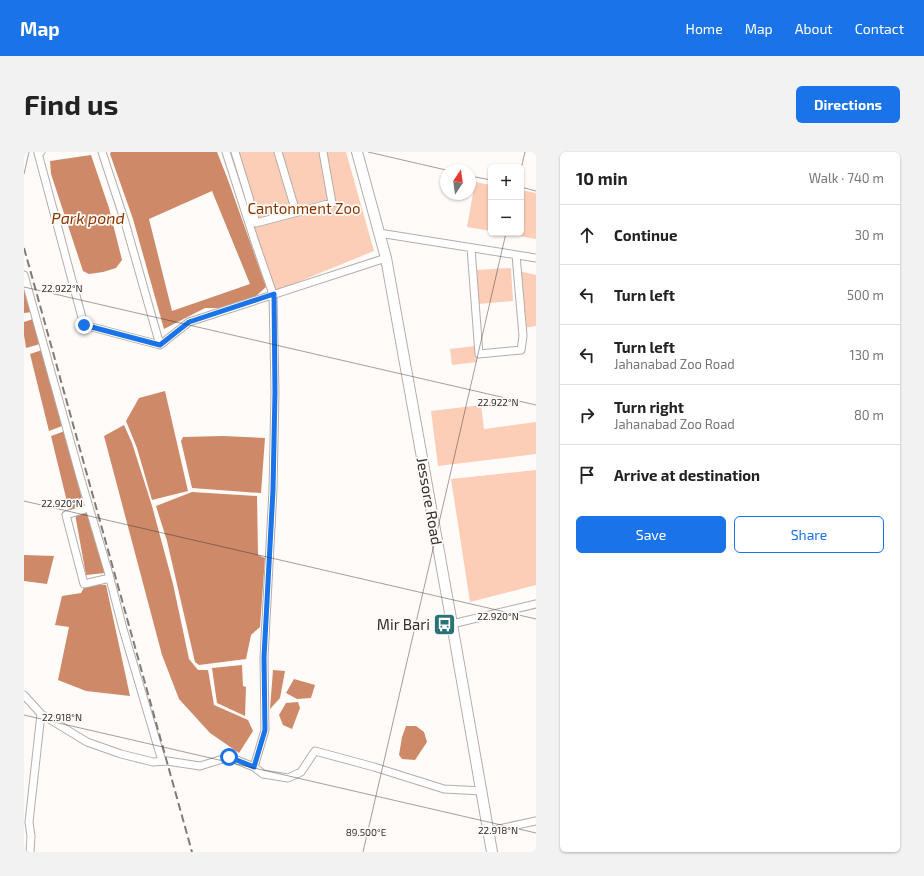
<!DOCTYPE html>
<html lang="en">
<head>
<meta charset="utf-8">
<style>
	:root { --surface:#fff; --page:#f2f2f2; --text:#222; --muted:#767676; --line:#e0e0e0; --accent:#1a73e8 }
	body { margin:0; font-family:"Exo 2",sans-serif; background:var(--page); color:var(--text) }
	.controls { position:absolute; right:12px; top:12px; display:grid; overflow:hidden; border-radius:6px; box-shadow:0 1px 3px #0004 }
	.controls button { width:36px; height:36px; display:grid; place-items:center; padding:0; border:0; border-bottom:1px solid var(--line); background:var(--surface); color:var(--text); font:20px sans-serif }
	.compass { position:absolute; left:416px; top:12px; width:36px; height:36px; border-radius:50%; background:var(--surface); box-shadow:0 1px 3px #0004; rotate:13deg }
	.stop { position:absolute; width:12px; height:12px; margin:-9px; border:3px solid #1a73e8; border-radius:50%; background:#fff }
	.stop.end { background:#1a73e8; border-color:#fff; box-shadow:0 1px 4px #0008 }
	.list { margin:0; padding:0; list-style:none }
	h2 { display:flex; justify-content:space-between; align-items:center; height:52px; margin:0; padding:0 16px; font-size:17px }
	h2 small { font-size:13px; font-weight:400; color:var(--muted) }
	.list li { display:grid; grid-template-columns:26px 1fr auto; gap:12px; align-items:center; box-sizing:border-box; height:60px; padding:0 16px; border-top:1px solid var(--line) }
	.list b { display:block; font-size:15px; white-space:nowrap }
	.list p { margin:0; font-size:13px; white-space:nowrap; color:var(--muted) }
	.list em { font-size:13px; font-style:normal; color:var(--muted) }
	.actions { display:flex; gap:8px; padding:12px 16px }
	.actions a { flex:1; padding:9px 0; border:1px solid var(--accent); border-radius:6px; text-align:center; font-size:14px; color:var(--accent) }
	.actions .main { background:var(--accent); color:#fff }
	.icon { flex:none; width:22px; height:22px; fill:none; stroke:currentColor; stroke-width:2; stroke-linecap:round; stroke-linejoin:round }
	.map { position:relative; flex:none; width:512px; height:700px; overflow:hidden; border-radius:6px }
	header { display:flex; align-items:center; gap:24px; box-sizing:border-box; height:56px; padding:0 20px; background:var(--accent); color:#fff }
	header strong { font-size:19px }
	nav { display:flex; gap:22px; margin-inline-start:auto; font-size:14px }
	.intro { display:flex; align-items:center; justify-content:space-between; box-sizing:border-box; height:96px; padding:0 24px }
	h1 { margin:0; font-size:28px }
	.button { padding:10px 18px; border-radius:6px; background:var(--accent); color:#fff; font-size:14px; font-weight:700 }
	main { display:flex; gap:24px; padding:0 24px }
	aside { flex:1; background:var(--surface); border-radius:6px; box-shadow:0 1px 3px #0004 }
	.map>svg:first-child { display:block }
	.green { fill:#fdceb7 }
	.water { fill:#cd8968; fill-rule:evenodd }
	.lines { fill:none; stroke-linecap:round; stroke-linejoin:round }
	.minor-casing { stroke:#b5adaa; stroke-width:9 }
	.highway-casing { stroke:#b5adaa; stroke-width:12 }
	.minor { stroke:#fff; stroke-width:7 }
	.highway { stroke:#fff; stroke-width:10 }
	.rail { stroke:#7e7b79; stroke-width:2; stroke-dasharray:8 4; stroke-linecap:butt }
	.route { stroke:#1a73e8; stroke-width:5 }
	.ticks { fill:none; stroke:#312e2c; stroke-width:1; stroke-opacity:0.45 }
	.labels { text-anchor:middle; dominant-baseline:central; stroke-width:3.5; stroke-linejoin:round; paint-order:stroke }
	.park-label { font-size:15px; fill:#893700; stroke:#fefbf9 }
	.street-label { font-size:15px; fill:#312e2c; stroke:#fefbf9 }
	.poi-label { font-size:15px; fill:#312e2c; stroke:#fefbf9; text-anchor:end }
	.water-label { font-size:16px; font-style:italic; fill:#8c3a02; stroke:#fefbf9 }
	.ticks-label { font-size:10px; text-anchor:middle; fill:#312e2c; stroke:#fefbf9; stroke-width:3.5; stroke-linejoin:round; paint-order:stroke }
</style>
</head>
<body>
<header>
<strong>Map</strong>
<nav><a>Home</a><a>Map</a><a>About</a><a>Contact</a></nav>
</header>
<div class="intro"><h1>Find us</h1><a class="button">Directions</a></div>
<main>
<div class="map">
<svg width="512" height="700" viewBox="0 0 512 700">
	<rect width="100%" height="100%" fill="#fefbf9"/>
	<path class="green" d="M199 0H322L350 99 252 139Z
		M451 30 467 33V79L443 75Z
		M497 38 512 41V87L478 81H497Z
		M487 116 489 149 454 152 451 118Z
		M495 119 512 123V174L500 176Z
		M451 194 453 210 428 213 426 197Z
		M457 253 460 277 512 270V302L414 314 407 259Z
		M512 318V433L446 450 427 327Z"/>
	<path class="water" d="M87 0H193L204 28 242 135 232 144 198 156H181L140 177 109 67 86 2ZM188 39 226 132 148 159 125 67Z
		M67 3 85 56 98 108 92 116 79 120 65 122 59 119 27 22 26 9Z
		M0 132 8 160 0 161Z
		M9 167 16 192 2 196 0 183V170Z
		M18 198 38 274 25 279 6 202Z
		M141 239 164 339 128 348 113 296 102 269 115 246Z
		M100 273 108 291 128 354 149 432 165 507 174 518H184L190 553 224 568 229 579 215 601 186 581 155 547 138 503 80 284Z
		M41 279 60 355 45 358 27 284Z
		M199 284 241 286 237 341 168 336 157 289 159 285Z
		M168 340 233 344 234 403 241 406 236 475 227 483 222 507 175 513 171 510 143 389 132 354Z
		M65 360 81 421 62 423 51 362Z
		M0 403 30 404 23 432 0 429Z
		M62 432 82 433 106 544 62 539 34 528 45 475 31 473 38 444 57 441Z
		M218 513 219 534 222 535 221 564 193 551 188 516Z
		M249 518 261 519 256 546 246 557Z
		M270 527 291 533 287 546 273 547 262 541Z
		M274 550 276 556 268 577 259 573 255 563 262 551Z
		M382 574H392L400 580 403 590 391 608 378 607 375 603 378 585Z"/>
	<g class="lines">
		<defs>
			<path id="minor" d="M17 0 14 1 60 173 136 193 165 170 362 106
				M78 0 101 70 136 193
				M202 0 231 90 249 142 251 240 249 338 240 505 241 578 230 615
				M211 0 224 42 232 71 308 51 299 0
				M254 0 272 60
				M355 81 512 106
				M447 96 455 202 497 198 499 184 492 103
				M0 123 57 328 84 419 99 477 138 609
				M65 356 42 363 60 432 86 426
				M428 472 512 452
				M0 543 17 562 63 590 97 602 129 610 143 609 176 614 205 605 230 615 239 622 264 626 277 620 291 599 350 615 420 637 458 639
				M465 679 512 669
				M6 700 7 684 5 670 17 562"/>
			<path id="highway" d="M333 0 362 106 428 472 468 700"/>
		</defs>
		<use href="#minor" class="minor-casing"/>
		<use href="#highway" class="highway-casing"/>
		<use href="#minor" class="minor"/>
		<use href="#highway" class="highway"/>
		<path class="rail" d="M0 96 168 700"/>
	</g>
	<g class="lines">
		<path class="route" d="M60 173 136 193 165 170 250 142 251 240 249 338 240 505 241 578 230 615 205 605"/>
	</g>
	<path class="ticks" d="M344 0 422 18M497 17 501 0M0 22 5 0M446 24 467 28M497 35 512 39M0 135 512 253M0 349 512 467M0 563 512 681M339 700 482 81"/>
	<defs>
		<symbol id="bus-square" viewBox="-11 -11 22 22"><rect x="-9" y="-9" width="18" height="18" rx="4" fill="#297374" stroke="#fefbf9"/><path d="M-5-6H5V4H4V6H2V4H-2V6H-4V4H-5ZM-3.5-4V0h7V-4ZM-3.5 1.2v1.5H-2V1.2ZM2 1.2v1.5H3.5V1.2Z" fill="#fff"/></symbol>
	</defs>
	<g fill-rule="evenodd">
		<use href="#bus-square" x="408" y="460" width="25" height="25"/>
	</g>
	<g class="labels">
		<g class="park-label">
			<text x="280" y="56">Cantonment Zoo</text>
		</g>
		<g class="street-label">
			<text transform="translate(406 349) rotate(80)">Jessore Road</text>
		</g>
		<g class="poi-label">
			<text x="406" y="472">Mir Bari</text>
		</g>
		<g class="water-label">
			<text x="64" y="65">Park pond</text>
		</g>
	</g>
	<g class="ticks-label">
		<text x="38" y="140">22.922°N</text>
		<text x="474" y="254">22.922°N</text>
		<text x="38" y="355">22.920°N</text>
		<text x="474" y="468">22.920°N</text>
		<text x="38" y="569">22.918°N</text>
		<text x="474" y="682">22.918°N</text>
		<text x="342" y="684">89.500°E</text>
	</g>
</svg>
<div class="controls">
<button>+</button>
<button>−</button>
</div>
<svg class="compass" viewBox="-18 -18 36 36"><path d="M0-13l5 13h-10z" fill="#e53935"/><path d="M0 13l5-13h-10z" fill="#767676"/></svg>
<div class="stop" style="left:205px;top:605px"></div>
<div class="stop end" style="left:60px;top:173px"></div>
</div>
<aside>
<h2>10 min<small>Walk · 740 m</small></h2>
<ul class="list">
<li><svg class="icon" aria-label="ahead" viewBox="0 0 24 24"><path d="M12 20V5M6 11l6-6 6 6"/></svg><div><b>Continue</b></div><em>30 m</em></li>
<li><svg class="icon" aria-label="left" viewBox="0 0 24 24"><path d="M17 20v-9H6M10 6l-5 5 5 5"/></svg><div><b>Turn left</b></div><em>500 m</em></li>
<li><svg class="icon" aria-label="left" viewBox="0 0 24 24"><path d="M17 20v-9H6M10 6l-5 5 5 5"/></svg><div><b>Turn left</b><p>Jahanabad Zoo Road</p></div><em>130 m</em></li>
<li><svg class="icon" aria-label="right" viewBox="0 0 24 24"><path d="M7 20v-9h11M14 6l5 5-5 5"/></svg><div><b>Turn right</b><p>Jahanabad Zoo Road</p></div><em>80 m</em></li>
<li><svg class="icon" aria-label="arrive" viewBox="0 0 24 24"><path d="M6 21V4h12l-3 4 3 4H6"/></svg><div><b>Arrive at destination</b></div></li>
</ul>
<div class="actions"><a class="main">Save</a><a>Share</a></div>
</aside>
</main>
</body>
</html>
